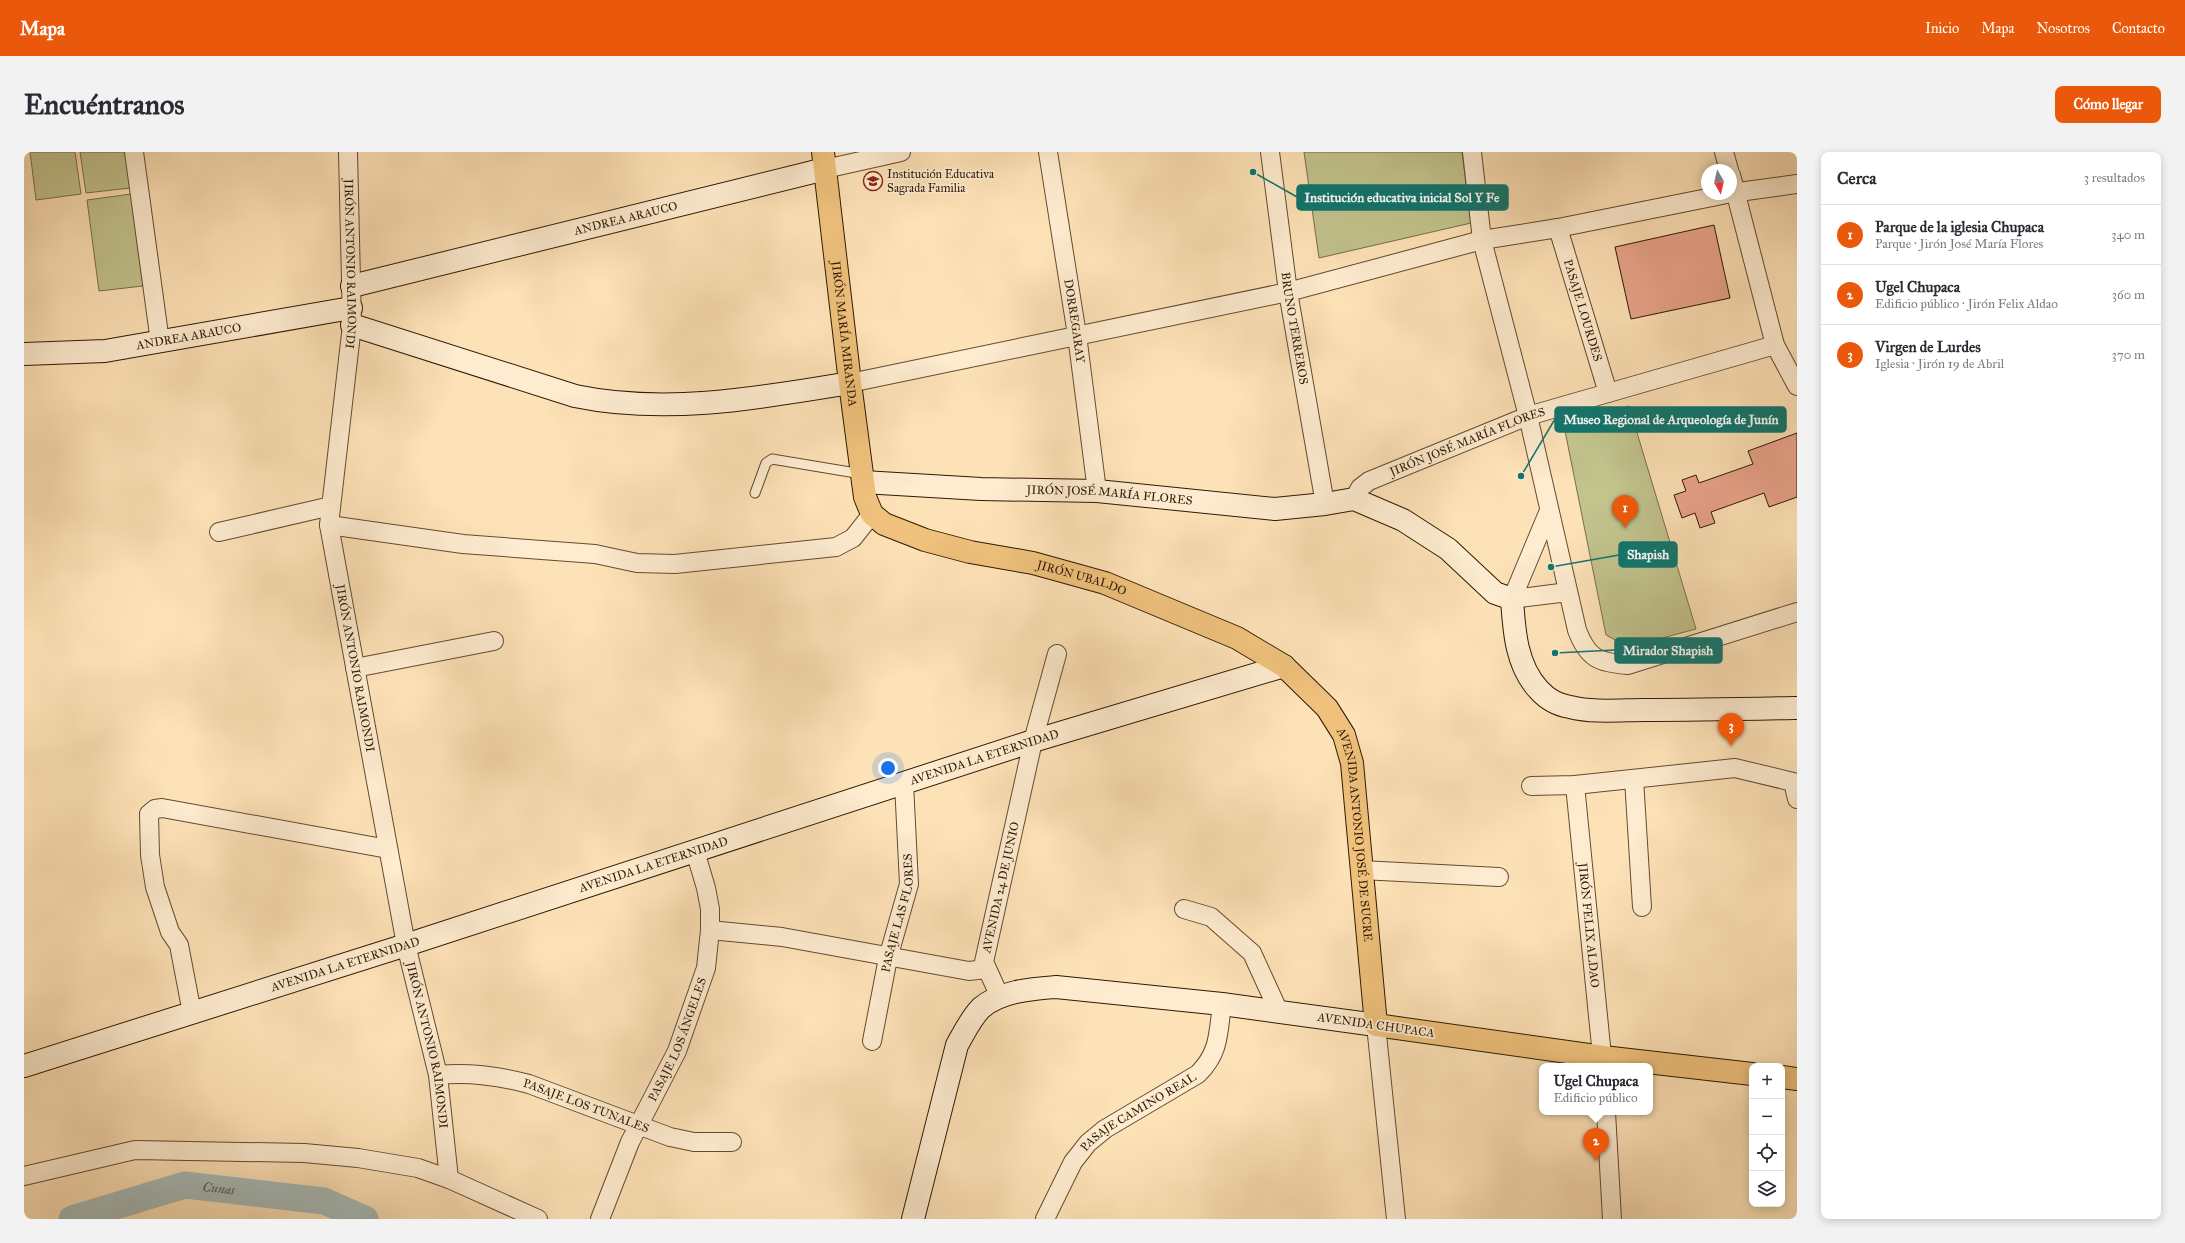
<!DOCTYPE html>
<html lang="es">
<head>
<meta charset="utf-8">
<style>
	:root { --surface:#fff; --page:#f2f2f3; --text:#2b2b33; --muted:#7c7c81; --line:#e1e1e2; --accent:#ea580c }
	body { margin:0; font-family:"IM FELL Great Primer",serif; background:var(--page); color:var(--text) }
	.controls { position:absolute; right:12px; bottom:12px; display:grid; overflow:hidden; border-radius:8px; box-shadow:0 2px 10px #0003 }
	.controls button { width:36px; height:36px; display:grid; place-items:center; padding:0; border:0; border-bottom:1px solid var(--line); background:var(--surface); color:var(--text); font:20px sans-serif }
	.compass { position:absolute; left:1677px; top:12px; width:36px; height:36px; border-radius:50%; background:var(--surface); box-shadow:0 2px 10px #0003; rotate:172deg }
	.you { position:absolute; left:864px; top:616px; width:14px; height:14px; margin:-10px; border:3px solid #fff; border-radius:50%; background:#1a73e8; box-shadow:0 0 0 6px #1a73e833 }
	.badge { display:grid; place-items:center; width:26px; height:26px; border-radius:50%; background:var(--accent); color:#fff; font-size:13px; font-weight:700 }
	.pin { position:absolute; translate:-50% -33px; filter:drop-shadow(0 1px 2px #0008) }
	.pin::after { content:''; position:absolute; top:21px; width:14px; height:12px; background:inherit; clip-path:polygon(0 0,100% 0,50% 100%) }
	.popup { position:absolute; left:1515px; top:911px; width:114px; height:52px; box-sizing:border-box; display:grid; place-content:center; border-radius:8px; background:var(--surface); filter:drop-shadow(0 1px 3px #0005); font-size:13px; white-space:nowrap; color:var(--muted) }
	.popup b { font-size:15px; color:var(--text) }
	.popup::after { content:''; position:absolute; left:50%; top:100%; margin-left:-8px; border:8px solid transparent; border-top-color:var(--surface) }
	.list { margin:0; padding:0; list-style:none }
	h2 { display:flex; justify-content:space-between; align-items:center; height:52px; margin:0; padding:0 16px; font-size:17px }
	h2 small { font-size:13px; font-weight:400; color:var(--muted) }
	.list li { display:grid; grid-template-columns:26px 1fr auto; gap:12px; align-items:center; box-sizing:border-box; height:60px; padding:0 16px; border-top:1px solid var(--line) }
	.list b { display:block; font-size:15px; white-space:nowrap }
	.list p { margin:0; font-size:13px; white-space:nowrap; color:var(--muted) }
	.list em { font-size:13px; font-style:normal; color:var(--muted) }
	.icon { flex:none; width:22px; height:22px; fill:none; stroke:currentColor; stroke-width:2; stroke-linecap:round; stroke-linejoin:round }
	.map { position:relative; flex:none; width:1773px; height:1067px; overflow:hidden; border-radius:8px }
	header { display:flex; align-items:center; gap:24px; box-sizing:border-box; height:56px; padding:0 20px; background:var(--accent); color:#fff }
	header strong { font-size:19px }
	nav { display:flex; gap:22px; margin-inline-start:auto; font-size:14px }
	.intro { display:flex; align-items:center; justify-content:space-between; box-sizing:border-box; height:96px; padding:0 24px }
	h1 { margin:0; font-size:28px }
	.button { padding:10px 18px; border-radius:8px; background:var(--accent); color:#fff; font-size:14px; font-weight:700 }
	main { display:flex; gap:24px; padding:0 24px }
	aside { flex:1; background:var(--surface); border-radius:8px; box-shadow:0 2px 10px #0003 }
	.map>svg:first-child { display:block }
	.green { fill:#c2c38d; stroke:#786e48 }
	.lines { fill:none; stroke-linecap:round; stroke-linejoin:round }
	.river { stroke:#a5bbba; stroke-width:27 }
	.building { fill:#eaa48c; stroke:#2e1902 }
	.lane-casing { stroke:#624b2f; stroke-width:11 }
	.street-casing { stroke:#624b2f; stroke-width:20 }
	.secondary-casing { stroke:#2e1902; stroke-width:24 }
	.highway-casing { stroke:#2e1902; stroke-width:24 }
	.lane { stroke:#feecd0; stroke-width:9 }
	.street { stroke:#feecd0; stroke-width:18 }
	.secondary { stroke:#feecd0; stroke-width:22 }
	.highway { stroke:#efc17c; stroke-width:22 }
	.labels { text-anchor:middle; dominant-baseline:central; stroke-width:3.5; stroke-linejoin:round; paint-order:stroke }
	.poi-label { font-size:12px; fill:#2e1902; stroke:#feecd0; text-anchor:start }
	.street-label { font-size:12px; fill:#2e1902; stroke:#feecd0 }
	.water-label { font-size:13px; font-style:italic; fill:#585242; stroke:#feecd0 }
	.leader { fill:none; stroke:#0f766e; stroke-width:1.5 }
	.callout-dot { fill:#0f766e; stroke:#feecd0; stroke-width:1.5 }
	.callout { fill:#0f766e; stroke:#0f766e; stroke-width:1.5 }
	.callout-label { font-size:13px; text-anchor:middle; font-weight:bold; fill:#fff }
</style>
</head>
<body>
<header>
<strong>Mapa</strong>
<nav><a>Inicio</a><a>Mapa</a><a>Nosotros</a><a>Contacto</a></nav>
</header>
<div class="intro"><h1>Encuéntranos</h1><a class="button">Cómo llegar</a></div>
<main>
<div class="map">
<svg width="1773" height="1067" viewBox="0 0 1773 1067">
	<rect width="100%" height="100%" fill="#fee2b7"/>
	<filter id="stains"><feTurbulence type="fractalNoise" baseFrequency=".005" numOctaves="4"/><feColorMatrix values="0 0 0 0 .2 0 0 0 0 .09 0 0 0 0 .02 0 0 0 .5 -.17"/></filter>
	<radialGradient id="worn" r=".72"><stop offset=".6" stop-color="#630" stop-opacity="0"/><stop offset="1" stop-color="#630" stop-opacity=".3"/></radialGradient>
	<path class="green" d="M6 0H51L57 42 12 48Z
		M56 0H102L106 36 62 41Z
		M1280 0H1438L1447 71 1295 106Z
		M107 42 119 134 75 139 63 48Z
		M1605 254 1672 477 1604 495 1582 483 1540 274Z"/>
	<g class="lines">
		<path class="river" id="s1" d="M48 1067 161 1033 300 1049 341 1067"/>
	</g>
	<path class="building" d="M1690 73 1706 146 1607 167 1591 95Z
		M1773 281V345L1745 355 1740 341 1687 360 1691 371 1676 376 1671 361 1658 366 1650 343 1662 339 1658 328 1672 323 1675 331 1729 312 1724 299Z"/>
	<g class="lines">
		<defs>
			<path id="lane" d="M731 341 742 311 748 307 838 322"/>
			<g id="street">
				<path d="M110 0 136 190"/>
				<path id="s2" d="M324 0 328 173 305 373 382 793 414 923 425 1027"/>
				<path id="s3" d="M1024 0 1053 183 1073 339"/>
				<path id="s4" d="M1246 0 1264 140 1301 352"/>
				<path d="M1448 0 1458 88 1504 264 1553 478C1564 507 1574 510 1604 513L1773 460"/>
				<path d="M1700 0 1705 18"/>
				<path d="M801 17 877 0"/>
				<path d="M1707 23 1751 193 1773 234"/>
				<path d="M1707 41 1773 32"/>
				<path id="s5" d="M1534 76 1584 241"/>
				<path d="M826 231 1264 140 1458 88 1534 76 1703 42"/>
				<path id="s6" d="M1330 347 1336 336 1345 329 1504 264 1751 193"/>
				<path d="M305 373 439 392 571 402 613 411 651 412 812 395 829 386 848 362"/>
				<path d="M195 380 307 354"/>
				<path d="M1488 447 1524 361"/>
				<path d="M1488 447 1544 440"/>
				<path d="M331 516 470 489"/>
				<path d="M1610 627 1618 755"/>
				<path id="s7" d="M1551 633 1579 914"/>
				<path d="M1507 634 1551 633 1711 616 1769 630 1773 647"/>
				<path d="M1337 718 1475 725"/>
				<path d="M1160 757 1187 765 1228 801 1255 860"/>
				<path d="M686 778 758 785 945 819 962 817"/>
				<path id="s8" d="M976 845 960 810 1009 589 1033 502"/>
				<path d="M168 861 155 793 146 780 131 735 126 703 125 662 131 657 138 656 364 697"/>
				<path d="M1352 873 1372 1067"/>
				<path id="s9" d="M848 889 864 806 885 732 880 631"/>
				<path id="s10" d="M414 923C446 920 475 924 505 932L646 985 670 990H708"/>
				<path d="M1582 960 1588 1067"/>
				<path d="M0 1024 111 998 280 1001 334 1006 394 1016 425 1027 514 1067"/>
				<path id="s11" d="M576 1067 606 990 653 899 682 816 686 778V757L682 736 671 699"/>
				<path id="s12" d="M1021 1067 1049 1010 1064 991 1081 977 1174 922C1196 900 1194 881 1198 852"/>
			</g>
			<g id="secondary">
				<path id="s13" d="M328 134 801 17"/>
				<path d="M328 173 551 244C642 263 735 246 826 231"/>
				<path id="s14" d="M0 202 81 199 327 156"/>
				<path id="s15" d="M839 330 957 337 1073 339 1251 357 1301 352 1330 347 1379 368 1424 397 1471 441 1488 447C1490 478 1492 514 1515 538 1523 547 1534 553 1546 555 1570 561 1597 558 1621 558 1672 558 1722 557 1773 556"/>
				<path id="s16" d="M0 914 382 793 1009 589 1260 514"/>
				<path d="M889 1067 933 893C940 881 947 866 957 856 977 839 1007 837 1032 835L1198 852 1352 873"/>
			</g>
			<g id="highway">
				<path id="s17" d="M799 0 826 231 841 345 848 362 860 372 901 388 946 400 1009 411 1081 431 1213 486 1260 514 1303 556 1320 583 1328 611 1352 873 1579 905 1728 922"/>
				<path d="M1758 925 1773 927"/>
			</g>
		</defs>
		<use href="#lane" class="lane-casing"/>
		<use href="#street" class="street-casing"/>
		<use href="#secondary" class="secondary-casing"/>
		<use href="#highway" class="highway-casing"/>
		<use href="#lane" class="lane"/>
		<use href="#street" class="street"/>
		<use href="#secondary" class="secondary"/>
		<use href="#highway" class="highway"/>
	</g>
	<defs>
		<symbol id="school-ring" viewBox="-11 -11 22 22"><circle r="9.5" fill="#feecd0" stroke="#8f2418" stroke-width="1.5"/><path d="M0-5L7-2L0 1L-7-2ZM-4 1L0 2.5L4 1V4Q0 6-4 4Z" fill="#8f2418"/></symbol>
	</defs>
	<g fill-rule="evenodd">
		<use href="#school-ring" x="838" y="18" width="22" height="22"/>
	</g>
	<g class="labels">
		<g class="poi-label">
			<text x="863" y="22">Institución Educativa<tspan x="863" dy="14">Sagrada Familia</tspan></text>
		</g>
		<g class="street-label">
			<text stroke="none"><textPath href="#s13" startOffset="282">ANDREA ARAUCO</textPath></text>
			<text stroke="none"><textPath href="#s2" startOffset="112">JIRÓN ANTONIO RAIMONDI</textPath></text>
			<text stroke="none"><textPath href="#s5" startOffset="86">PASAJE LOURDES</textPath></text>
			<text stroke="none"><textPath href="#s3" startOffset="171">DORREGARAY</textPath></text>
			<text stroke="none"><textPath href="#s4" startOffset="178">BRUNO TERREROS</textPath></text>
			<text stroke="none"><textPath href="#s17" startOffset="183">JIRÓN MARÍA MIRANDA</textPath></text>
			<text stroke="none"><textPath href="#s14" startOffset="166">ANDREA ARAUCO</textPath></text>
			<text stroke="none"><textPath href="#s6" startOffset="130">JIRÓN JOSÉ MARÍA FLORES</textPath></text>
			<text stroke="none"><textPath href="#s15" startOffset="247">JIRÓN JOSÉ MARÍA FLORES</textPath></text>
			<text stroke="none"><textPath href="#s17" startOffset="587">JIRÓN UBALDO</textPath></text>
			<text stroke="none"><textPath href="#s2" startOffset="520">JIRÓN ANTONIO RAIMONDI</textPath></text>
			<text stroke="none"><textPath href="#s16" startOffset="1009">AVENIDA LA ETERNIDAD</textPath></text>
			<text stroke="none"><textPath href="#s17" startOffset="1001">AVENIDA ANTONIO JOSÉ DE SUCRE</textPath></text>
			<text stroke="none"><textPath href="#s16" startOffset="661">AVENIDA LA ETERNIDAD</textPath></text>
			<text stroke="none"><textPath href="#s8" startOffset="115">AVENIDA 24 DE JUNIO</textPath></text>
			<text stroke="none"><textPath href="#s9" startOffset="131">PASAJE LAS FLORES</textPath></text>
			<text stroke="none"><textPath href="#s7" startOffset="141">JIRÓN FELIX ALDAO</textPath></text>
			<text stroke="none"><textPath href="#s16" startOffset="337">AVENIDA LA ETERNIDAD</textPath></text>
			<text transform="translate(1352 873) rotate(8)">AVENIDA CHUPACA</text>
			<text stroke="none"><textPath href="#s11" startOffset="196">PASAJE LOS ÁNGELES</textPath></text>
			<text stroke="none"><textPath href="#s2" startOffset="904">JIRÓN ANTONIO RAIMONDI</textPath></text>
			<text stroke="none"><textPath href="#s10" startOffset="153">PASAJE LOS TUNALES</textPath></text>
			<text stroke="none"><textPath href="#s12" startOffset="147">PASAJE CAMINO REAL</textPath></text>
		</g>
		<g class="water-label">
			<text stroke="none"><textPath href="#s1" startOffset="152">Cunas</textPath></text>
		</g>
	</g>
	<path class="leader" d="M1229 20L1273 45M1497 324L1531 267M1527 415L1595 403M1531 501L1591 498"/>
	<g class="callout-dot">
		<circle cx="1229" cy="20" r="4"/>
		<circle cx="1497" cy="324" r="4"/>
		<circle cx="1527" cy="415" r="4"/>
		<circle cx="1531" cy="501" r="4"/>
	</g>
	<g class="callout">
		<rect x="1273" y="33" width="211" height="25" rx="4"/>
		<rect x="1531" y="255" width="231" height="25" rx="4"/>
		<rect x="1595" y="390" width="58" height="25" rx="4"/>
		<rect x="1591" y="486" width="107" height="25" rx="4"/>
	</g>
	<g class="callout-label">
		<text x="1378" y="50">Institución educativa inicial Sol Y Fe</text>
		<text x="1647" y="272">Museo Regional de Arqueología de Junín</text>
		<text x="1624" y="407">Shapish</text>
		<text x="1644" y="503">Mirador Shapish</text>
	</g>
	<rect width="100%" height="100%" filter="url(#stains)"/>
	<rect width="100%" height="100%" fill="url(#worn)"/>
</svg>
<div class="controls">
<button>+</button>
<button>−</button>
<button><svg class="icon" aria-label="locate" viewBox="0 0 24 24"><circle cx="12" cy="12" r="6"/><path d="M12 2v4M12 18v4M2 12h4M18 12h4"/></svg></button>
<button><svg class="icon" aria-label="layers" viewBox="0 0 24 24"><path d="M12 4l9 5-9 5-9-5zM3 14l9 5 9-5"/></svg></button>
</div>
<svg class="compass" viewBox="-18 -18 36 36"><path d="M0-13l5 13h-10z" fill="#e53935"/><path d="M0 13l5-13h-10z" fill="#7c7c81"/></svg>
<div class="you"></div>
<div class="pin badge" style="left:1601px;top:376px">1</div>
<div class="pin badge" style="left:1572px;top:1009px">2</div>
<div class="popup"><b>Ugel Chupaca</b>Edificio público</div>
<div class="pin badge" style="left:1707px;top:594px">3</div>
</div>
<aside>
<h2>Cerca<small>3 resultados</small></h2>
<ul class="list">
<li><span class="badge">1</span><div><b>Parque de la iglesia Chupaca</b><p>Parque · Jirón José María Flores</p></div><em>340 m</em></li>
<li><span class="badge">2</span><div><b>Ugel Chupaca</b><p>Edificio público · Jirón Felix Aldao</p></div><em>360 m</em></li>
<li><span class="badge">3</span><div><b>Virgen de Lurdes</b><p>Iglesia · Jirón 19 de Abril</p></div><em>370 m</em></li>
</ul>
</aside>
</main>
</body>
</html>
